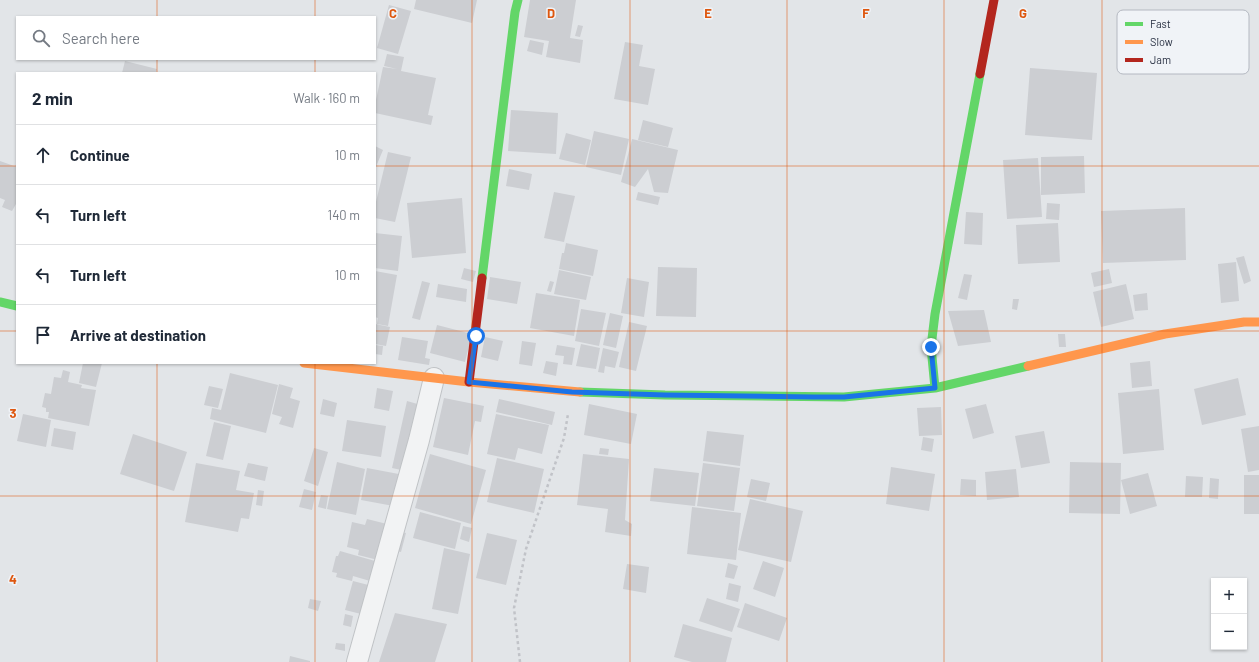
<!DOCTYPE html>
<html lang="en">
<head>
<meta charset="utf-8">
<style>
	:root { --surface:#fff; --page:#f6f6f7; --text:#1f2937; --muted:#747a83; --line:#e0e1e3 }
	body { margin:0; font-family:Barlow,sans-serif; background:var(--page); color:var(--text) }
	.controls { position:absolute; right:12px; bottom:12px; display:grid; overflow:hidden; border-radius:0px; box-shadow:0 1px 3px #0004 }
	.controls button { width:36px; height:36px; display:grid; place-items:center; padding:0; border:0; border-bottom:1px solid var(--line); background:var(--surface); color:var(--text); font:20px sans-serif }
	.stop { position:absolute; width:12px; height:12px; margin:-9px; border:3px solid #1a73e8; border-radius:50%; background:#fff }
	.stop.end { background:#1a73e8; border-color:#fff; box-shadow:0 1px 4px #0008 }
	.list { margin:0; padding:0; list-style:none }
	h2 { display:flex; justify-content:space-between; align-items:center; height:52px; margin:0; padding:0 16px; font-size:17px }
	h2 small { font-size:13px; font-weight:400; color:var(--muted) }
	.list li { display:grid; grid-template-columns:26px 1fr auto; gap:12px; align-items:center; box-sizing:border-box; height:60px; padding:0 16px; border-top:1px solid var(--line) }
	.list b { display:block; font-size:15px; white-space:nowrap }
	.list em { font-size:13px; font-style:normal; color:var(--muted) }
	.icon { flex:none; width:22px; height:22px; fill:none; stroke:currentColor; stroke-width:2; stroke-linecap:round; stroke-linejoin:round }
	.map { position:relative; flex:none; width:1259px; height:662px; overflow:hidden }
	.search { position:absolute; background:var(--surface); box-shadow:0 1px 3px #0004; left:16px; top:16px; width:360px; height:44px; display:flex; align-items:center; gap:10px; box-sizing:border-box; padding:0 14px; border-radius:0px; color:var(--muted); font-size:15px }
	.panel { position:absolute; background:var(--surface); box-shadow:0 1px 3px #0004; left:16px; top:72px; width:360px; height:292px; border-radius:0px }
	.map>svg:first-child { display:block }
	.building { fill:#ccced2 }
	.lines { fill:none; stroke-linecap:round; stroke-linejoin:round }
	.street-casing { stroke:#c0c3c6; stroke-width:22 }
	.path { stroke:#c1c3c8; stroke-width:2.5; stroke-dasharray:3 3; stroke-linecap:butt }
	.street { stroke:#f2f3f4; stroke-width:20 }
	.fast { stroke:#63d668; stroke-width:9 }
	.slow { stroke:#ff974d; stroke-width:9 }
	.jam { stroke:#b3261e; stroke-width:9 }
	.route { stroke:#1a73e8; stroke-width:5 }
	.grid { fill:none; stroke:#de570f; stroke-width:1; stroke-opacity:0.55 }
	.key { fill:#f0f3f7; stroke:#b4b8c1; stroke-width:1 }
	.key-label { font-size:11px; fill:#283042 }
	.grid-label { font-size:13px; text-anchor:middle; font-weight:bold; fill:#de570f; stroke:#f0f3f7; stroke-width:3; stroke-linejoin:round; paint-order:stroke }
</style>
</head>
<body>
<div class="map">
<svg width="1259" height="662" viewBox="0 0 1259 662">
	<rect width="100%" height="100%" fill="#e2e5e8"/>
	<path class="building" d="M416 0H477L472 23 414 9Z
		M530 0H576L570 38 583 40 580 63 546 57 549 41 524 37Z
		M389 5 411 11 398 54 377 48Z
		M578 25 583 26 580 37 575 36Z
		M530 40 544 43 542 55 527 51Z
		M625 42 643 45 639 66 655 69 648 105 614 99Z
		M387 54 404 57 401 71 436 78 428 115 433 116 431 125 375 113V105L383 67 397 69 384 66Z
		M125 61 157 69 156 73H122Z
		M1030 68 1097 73 1092 140 1025 135Z
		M511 110 558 113 556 154 508 151Z
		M643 120 673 128 668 147 638 140Z
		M594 131 629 139 621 175 586 167Z
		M566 133 591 140 585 165 559 159Z
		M632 139 678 150 668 193 654 192 648 169 635 187 621 182Z
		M375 146 383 150 375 169Z
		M388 152 411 157 395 222 375 218V206Z
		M1084 156 1085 193 1041 195V157Z
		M1038 158 1042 217 1007 219 1003 160Z
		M0 161 17 167V205L16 204 12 211 2 207 5 200 0 198Z
		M509 169 532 174 529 190 506 186Z
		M554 192 575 196 564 242 544 238Z
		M638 192 660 197 658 205 636 200Z
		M462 198 466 253 412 258 407 203Z
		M1047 203 1060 204 1059 220 1046 219Z
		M1185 208 1186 260 1103 263 1101 211Z
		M966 212 983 213 982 245 964 244Z
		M1058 223 1060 262 1018 264 1016 225Z
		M375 233 402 236 398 271 375 268Z
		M566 243 598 250 593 276 559 269 562 253H564Z
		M1244 256 1251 281 1244 284 1236 258Z
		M1236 262 1239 301 1221 303 1218 264Z
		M658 267 697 268 696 317 656 316Z
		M464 268 476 271 473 282 461 279Z
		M1109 269 1112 283 1094 287 1091 273Z
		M559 270 591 277 586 300 554 294Z
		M375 271 397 275 388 326 377 324 378 318 375 317Z
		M964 274 972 275 967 300 958 298Z
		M490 277 521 282 517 304 487 299Z
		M627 278 649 282 644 317 621 313Z
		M422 281 430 283 420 320 412 318Z
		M550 281 554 282 551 292 547 291Z
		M438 284 467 289 466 302 436 297Z
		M1126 284 1134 319 1101 327 1093 292Z
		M536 293 580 300 574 336 530 328Z
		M1147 293 1148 310 1135 311 1133 295Z
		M1013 299H1019L1017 310 1012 309Z
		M581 309 606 313 599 346 575 341Z
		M984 310 991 342 958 346 948 311Z
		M610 313 623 316 616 348 603 345Z
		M629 322 647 326 636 371 619 367Z
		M375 324 390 327 386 346 375 344Z
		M437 325 472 334 465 362 430 353Z
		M1058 334H1065L1066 347H1059Z
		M402 337 428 341 425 358 430 359 429 365 398 360Z
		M485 337 503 341 498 361 481 357Z
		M522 341 536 343 532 366 519 364Z
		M581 344 600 348 596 369 576 366Z
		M375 345 383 346 382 355 375 354Z
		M557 345 575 348 572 365 563 364 564 356 555 355Z
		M603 348 619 352 615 368 605 366 604 373 598 372Z
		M546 361 558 363 556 376 543 373Z
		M1150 361 1152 386 1132 388 1130 363Z
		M83 363H102L96 387 79 383Z
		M63 370 70 372 68 382 82 385 81 388 96 390 89 426 48 418 49 412H46V408L42 407 45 393 51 394 54 377 61 378Z
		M230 373 278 385 266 433 210 419 212 408 221 410Z
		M1238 378 1246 415 1202 425 1194 389Z
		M279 384 293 388 290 398 300 401 293 428 279 424 282 417 272 414Z
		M209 386 223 389 218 408 204 405Z
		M377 388 393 391 389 411 374 408Z
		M1159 389 1164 450 1123 454 1118 393Z
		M444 398 484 406 481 422 475 421 468 455 433 447Z
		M323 399 337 403 334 417 320 414Z
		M499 399 555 412 552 425 496 412Z
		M407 401 421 405 406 471 392 468Z
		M589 404 637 414 631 444 584 435Z
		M986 404 994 433 973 439 965 409Z
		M941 407 942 435 919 436 917 408Z
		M23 414 51 420 46 447 17 441Z
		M496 414 549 425 542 454 518 448 515 460 487 454Z
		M347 420 386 426 381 457 342 451Z
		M214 422 231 426 223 460 206 456Z
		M1259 426V470L1248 472 1241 429Z
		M54 428 76 432 73 450 51 446Z
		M707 431 744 435 740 466 703 461Z
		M1044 431 1050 463 1021 468 1015 436Z
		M133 434 187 452 174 491 120 474Z
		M923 437 934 439 932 452 921 450Z
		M314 448 328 452 318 486 304 481Z
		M600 448 609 449 608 455 599 454Z
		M430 454 486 470 471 524 415 508Z
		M583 454 629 459 625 520 632 524 631 536 605 532 608 509 577 505Z
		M497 458 544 469 534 513 487 502Z
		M337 462 365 469 356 515 327 509Z
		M1070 462 1121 463 1120 514 1069 513Z
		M196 463 240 471 236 490 254 493 249 519 241 518 238 532 185 522Z
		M248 463 268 467 265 481 244 476Z
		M703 463 740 468 734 511 697 506Z
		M891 467 935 474 929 511 886 504Z
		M367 468 404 475 399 507 361 500Z
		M654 468 699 473 695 506 650 501Z
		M1016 469 1019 497 987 500 985 472Z
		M1148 473 1157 506 1130 514 1121 480Z
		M1244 475H1259V514H1244Z
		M1186 476 1203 477 1202 497H1185Z
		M1210 478 1219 479 1218 499 1209 498Z
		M751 479 770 483 766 501 747 497Z
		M961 479 976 480V496L960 495Z
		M304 489 316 492 312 510 299 507Z
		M258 490 264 491 262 506 256 505Z
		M321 495 328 496 326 509 318 507Z
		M750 499 803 511 791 562 738 550Z
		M692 507 741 513 736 560 687 554Z
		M420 512 461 523 455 549 413 538Z
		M367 519 387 524 378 560 358 555 359 550 347 547 352 522 365 525Z
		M463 526 472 528 469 542 460 539Z
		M402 532 406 533 401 552 397 551Z
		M487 533 517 540 506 585 476 578Z
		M444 548 470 554 458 614 432 609Z
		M340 551 375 561 370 581 353 576 352 581 336 577 337 573 332 572 336 556H338Z
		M763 561 784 568 775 597 753 589Z
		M728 563 738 566 734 579 725 577Z
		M627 564 649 567 646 593 623 589Z
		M353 581 376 587 369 616 345 610Z
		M729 583 741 586 738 602 726 599Z
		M707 598 740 609 732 632 699 621Z
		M310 599 321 601 318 611 308 608Z
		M745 603 787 618 779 641 737 627Z
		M395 613 447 624 435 662H379Z
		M345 614 353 616 351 627 343 625Z
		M683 624 732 638 726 662H692L674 657Z
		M336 643 345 644V651L335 649Z
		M290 656 310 661V662H289Z"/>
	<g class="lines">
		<defs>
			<path id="street" d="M357 662 419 440 434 378"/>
		</defs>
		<use href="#street" class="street-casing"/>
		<path class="path" d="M520 662 514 608 526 549 564 438 568 414"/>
		<use href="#street" class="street"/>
		<path class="fast" d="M482 278 515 12 518 0
			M0 302 17 306
			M935 388 931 347 935 314 980 74
			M580 392 665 395 844 397 935 388 1028 366"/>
		<path class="slow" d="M304 363 469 382 580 392
			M1028 366 1165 334 1244 322H1259"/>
		<path class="jam" d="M980 74 994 0
			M469 382 482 278"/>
	</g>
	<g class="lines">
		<path class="route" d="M476 336 469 382 572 392 665 395 814 397H844L935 388 931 347"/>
	</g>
	<path class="grid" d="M157 0V17M315 0V17M472 0V662M630 0V662M787 0V662M944 0V662M1102 0V662M157 59V73M315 59V73M0 166H17M375 166H1259M0 331H17M375 331H1259M157 363V662M315 363V662M0 496H1259"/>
	<rect x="1117" y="10" width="132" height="64" rx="6" class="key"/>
	<rect x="1125" y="22" width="18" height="4" fill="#63d668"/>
	<rect x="1125" y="40" width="18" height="4" fill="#ff974d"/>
	<rect x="1125" y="58" width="18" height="4" fill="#b3261e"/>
	<g class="key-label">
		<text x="1150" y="28">Fast</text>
		<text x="1150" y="46">Slow</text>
		<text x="1150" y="64">Jam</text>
	</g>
	<g class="grid-label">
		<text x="393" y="18">C</text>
		<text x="551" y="18">D</text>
		<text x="708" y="18">E</text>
		<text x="866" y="18">F</text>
		<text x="1023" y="18">G</text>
		<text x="13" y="418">3</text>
		<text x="13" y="584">4</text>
	</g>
</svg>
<div class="controls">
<button>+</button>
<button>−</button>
</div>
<div class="stop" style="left:476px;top:336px"></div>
<div class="stop end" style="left:931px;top:347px"></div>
<div class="search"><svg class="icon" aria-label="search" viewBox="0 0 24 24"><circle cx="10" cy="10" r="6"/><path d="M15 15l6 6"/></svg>Search here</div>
<section class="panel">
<h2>2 min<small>Walk · 160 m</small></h2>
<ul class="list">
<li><svg class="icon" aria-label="ahead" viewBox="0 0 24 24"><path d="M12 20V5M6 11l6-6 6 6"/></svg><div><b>Continue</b></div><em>10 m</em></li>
<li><svg class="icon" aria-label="left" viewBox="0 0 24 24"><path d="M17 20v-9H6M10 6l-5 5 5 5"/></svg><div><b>Turn left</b></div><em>140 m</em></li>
<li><svg class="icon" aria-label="left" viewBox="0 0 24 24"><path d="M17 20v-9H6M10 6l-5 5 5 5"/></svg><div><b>Turn left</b></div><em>10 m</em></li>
<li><svg class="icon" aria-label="arrive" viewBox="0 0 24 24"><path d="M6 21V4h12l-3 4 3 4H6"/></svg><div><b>Arrive at destination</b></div></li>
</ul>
</section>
</div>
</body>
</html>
